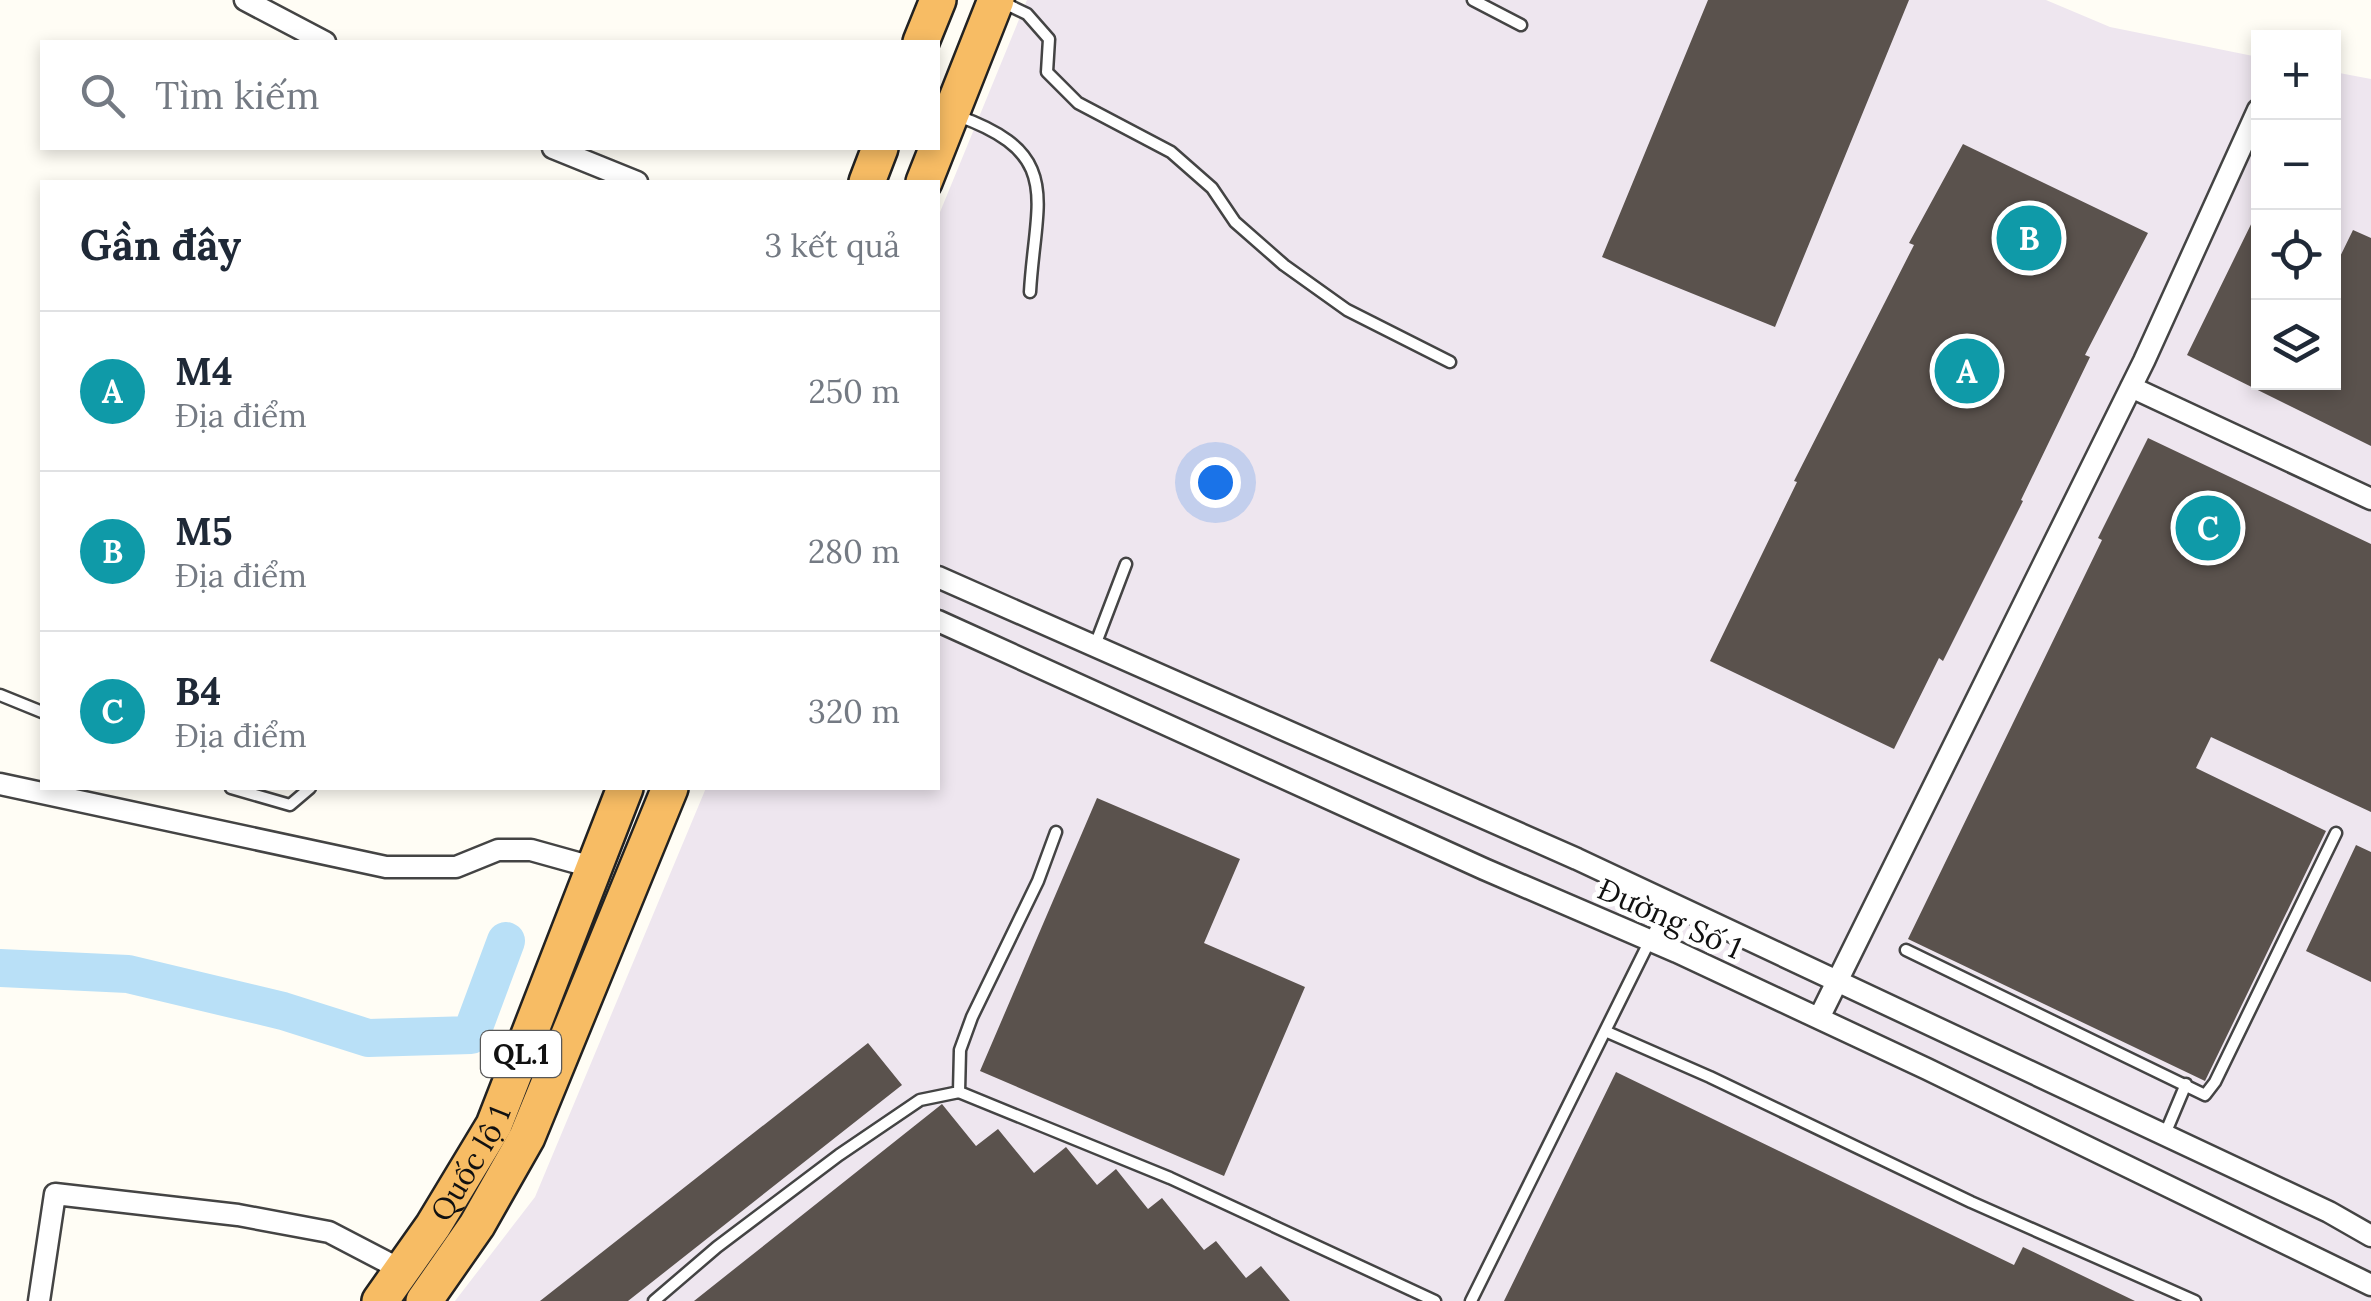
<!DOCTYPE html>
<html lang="vi">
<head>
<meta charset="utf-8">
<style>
	:root { --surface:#fff; --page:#f2f2f3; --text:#1f2937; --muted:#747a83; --line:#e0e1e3; --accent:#db2777 }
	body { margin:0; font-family:Lora,serif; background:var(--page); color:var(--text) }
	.controls { position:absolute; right:30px; top:30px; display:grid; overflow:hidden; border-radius:0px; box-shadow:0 5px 15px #0003 }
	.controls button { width:90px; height:90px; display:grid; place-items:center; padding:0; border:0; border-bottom:2px solid var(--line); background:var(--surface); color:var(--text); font:50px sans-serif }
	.you { position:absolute; left:1215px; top:482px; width:35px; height:35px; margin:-25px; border:8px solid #fff; border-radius:50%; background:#1a73e8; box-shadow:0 0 0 15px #1a73e833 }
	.badge { display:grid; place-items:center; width:65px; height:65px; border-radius:50%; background:var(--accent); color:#fff; font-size:32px; font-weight:700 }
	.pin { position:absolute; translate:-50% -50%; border:5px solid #fff; box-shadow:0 2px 10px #0006 }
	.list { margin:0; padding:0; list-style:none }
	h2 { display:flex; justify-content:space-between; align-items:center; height:130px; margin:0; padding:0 40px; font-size:42px }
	h2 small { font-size:32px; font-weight:400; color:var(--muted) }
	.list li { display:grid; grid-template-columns:65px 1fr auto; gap:30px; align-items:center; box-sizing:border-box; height:160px; padding:0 40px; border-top:2px solid var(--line) }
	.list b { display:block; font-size:38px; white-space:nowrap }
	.list p { margin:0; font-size:32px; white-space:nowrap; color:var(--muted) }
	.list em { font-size:32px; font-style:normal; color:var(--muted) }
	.icon { flex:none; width:55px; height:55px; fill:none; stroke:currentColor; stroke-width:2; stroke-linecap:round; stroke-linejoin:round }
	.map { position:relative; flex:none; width:2371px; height:1301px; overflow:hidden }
	.search { position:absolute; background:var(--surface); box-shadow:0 5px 15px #0003; left:40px; top:40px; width:900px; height:110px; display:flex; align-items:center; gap:25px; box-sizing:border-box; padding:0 35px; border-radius:0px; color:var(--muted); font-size:38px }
	.panel { position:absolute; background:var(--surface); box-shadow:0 5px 15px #0003; left:40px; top:180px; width:900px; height:610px; border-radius:0px }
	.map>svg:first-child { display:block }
	.industrial { fill:#eee6ef }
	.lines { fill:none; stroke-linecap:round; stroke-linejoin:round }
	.river { stroke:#b9e0f7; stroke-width:38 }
	.building { fill:#5a524d }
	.service-casing { stroke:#444; stroke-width:15 }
	.minor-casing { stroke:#444; stroke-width:25 }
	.trunk-casing { stroke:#222; stroke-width:40 }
	.service { stroke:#fff; stroke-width:10 }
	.minor { stroke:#fff; stroke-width:20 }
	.trunk { stroke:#f7bc64; stroke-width:35 }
	.labels { text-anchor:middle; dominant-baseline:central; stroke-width:10; stroke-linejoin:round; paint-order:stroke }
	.shield { fill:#fff; stroke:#585858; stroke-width:2.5 }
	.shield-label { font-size:28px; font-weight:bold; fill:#111 }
	.street-label { font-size:30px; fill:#111; stroke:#fff }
</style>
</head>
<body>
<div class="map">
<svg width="2371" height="1301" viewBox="0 0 2371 1301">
	<rect width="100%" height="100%" fill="#fffdf5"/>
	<path class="industrial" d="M1027 0H2046L2110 27 2258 57V382H2334V72L2371 79V1301H455L535 1197 706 788H938V217Z"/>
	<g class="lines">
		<path class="river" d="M0 968 128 974 283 1011 368 1038 471 1035 506 941"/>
	</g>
	<path class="building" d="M1708 0H1909L1775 327 1602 257Z
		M1963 144 2148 233 2085 355 2090 357 2021 500 2023 501 1943 661 1939 658 1894 749 1710 661 1797 482 1794 481 1914 245 1909 243Z
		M2258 210V382H2334V269L2353 230 2371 238V446L2187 355Z
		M2148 438 2371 544V812L2211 737 2196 768 2326 831 2205 1081 1908 939 2102 540 2098 538Z
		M1097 798 1240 859 1204 943 1305 987 1224 1176 980 1071Z
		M2356 845 2371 852V982L2306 951Z
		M868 1043 902 1085 628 1301H540Z
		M1616 1072 2014 1265 2023 1247 2135 1301H1504Z
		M942 1104 976 1146 998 1129 1034 1173 1066 1147 1097 1185 1116 1169 1148 1209 1162 1198 1204 1250 1216 1241 1246 1278 1261 1266 1290 1301H694Z"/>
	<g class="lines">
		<defs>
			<path id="service" d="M1473 0 1521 25
				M1000 1 1027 14 1049 39 1047 72 1078 103 1171 152 1212 188 1235 222 1284 265 1347 310 1450 362
				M958 116C1065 154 1035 201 1030 292
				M1094 648 1126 564
				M0 695 42 712
				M231 788 290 805 310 788
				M1906 950 2205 1095 2215 1082 2336 833
				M1605 1031 1710 1077 1971 1202 2195 1301
				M959 1092 960 1050 972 1017 1038 881 1056 832
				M2165 1134 2186 1084
				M654 1301 717 1247 839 1155 920 1100 959 1092 1170 1178 1435 1301
				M1471 1301 1669 902"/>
			<path id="minor" d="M245 0 325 42
				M553 148 637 182
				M2131 387 2371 499
				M938 577 1577 859 2329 1212 2371 1236
				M938 621 1484 869 1677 952 1927 1069 2371 1285
				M0 784 386 867H456L498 850H531L592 867
				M1819 1018 2144 361 2258 110
				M39 1301 55 1194 238 1215 329 1232 402 1270"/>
			<g id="trunk">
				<path d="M921 42 938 0"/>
				<path d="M867 182 880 148"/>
				<path d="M924 182 996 0"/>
				<path id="s1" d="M380 1301 433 1226 494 1125 625 788"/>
				<path d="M424 1301 477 1225 527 1137 670 788"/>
			</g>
		</defs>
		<use href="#service" class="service-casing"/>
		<use href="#minor" class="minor-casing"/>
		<use href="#trunk" class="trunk-casing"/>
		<use href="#service" class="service"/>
		<use href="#minor" class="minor"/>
		<use href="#trunk" class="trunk"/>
	</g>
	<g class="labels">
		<rect class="shield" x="481" y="1031" width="80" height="46" rx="8"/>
		<g class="shield-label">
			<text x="521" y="1054">QL.1</text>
		</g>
		<g class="street-label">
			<text transform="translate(1670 918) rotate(24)">Đường Số 1</text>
			<text stroke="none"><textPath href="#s1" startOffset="165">Quốc lộ 1</textPath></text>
		</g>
	</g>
</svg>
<div class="controls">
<button>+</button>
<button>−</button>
<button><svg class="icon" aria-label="locate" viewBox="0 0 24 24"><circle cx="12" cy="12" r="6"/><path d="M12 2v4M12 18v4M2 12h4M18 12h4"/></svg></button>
<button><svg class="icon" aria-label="layers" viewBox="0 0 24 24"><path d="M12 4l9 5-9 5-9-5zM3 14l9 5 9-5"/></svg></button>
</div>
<div class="you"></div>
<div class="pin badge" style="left:1967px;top:371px;background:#0f9aa8">A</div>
<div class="pin badge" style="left:2029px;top:238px;background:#0f9aa8">B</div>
<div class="pin badge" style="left:2208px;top:528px;background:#0f9aa8">C</div>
<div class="search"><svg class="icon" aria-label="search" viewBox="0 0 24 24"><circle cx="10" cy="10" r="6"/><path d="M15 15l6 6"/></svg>Tìm kiếm</div>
<section class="panel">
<h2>Gần đây<small>3 kết quả</small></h2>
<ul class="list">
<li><span class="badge" style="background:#0f9aa8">A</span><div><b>M4</b><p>Địa điểm</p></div><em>250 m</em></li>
<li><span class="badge" style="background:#0f9aa8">B</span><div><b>M5</b><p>Địa điểm</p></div><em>280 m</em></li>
<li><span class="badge" style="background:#0f9aa8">C</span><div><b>B4</b><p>Địa điểm</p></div><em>320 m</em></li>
</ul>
</section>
</div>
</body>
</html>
